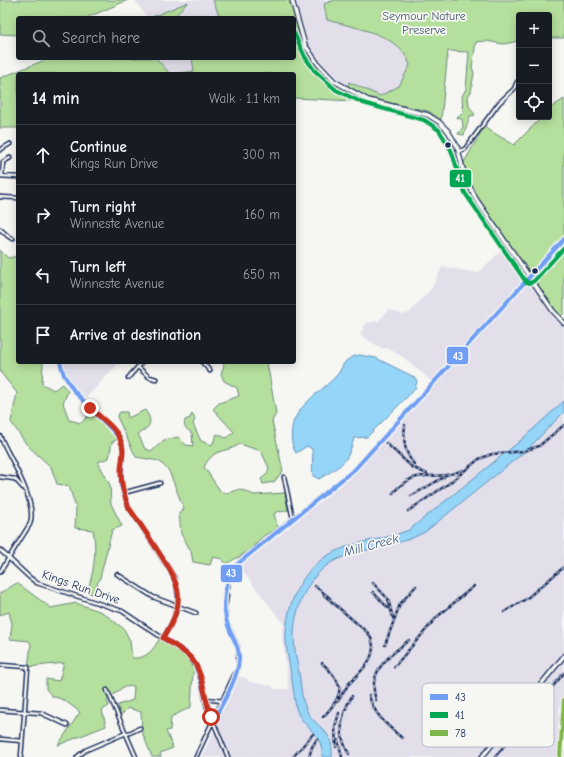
<!DOCTYPE html>
<html lang="en">
<head>
<meta charset="utf-8">
<style>
	:root { --surface:#171b24; --page:#20242c; --text:#f1f3f6; --muted:#9ea1a6; --line:#363941 }
	body { margin:0; font-family:"Comic Neue",sans-serif; background:var(--page); color:var(--text) }
	.controls { position:absolute; right:12px; top:12px; display:grid; overflow:hidden; border-radius:4px; box-shadow:0 2px 10px #0003 }
	.controls button { width:36px; height:36px; display:grid; place-items:center; padding:0; border:0; border-bottom:1px solid var(--line); background:var(--surface); color:var(--text); font:20px sans-serif }
	.stop { position:absolute; width:12px; height:12px; margin:-9px; border:3px solid #c8321e; border-radius:50%; background:#fff }
	.stop.end { background:#c8321e; border-color:#fff; box-shadow:0 1px 4px #0008 }
	.list { margin:0; padding:0; list-style:none }
	h2 { display:flex; justify-content:space-between; align-items:center; height:52px; margin:0; padding:0 16px; font-size:17px }
	h2 small { font-size:13px; font-weight:400; color:var(--muted) }
	.list li { display:grid; grid-template-columns:26px 1fr auto; gap:12px; align-items:center; box-sizing:border-box; height:60px; padding:0 16px; border-top:1px solid var(--line) }
	.list b { display:block; font-size:15px; white-space:nowrap }
	.list p { margin:0; font-size:13px; white-space:nowrap; color:var(--muted) }
	.list em { font-size:13px; font-style:normal; color:var(--muted) }
	.icon { flex:none; width:22px; height:22px; fill:none; stroke:currentColor; stroke-width:2; stroke-linecap:round; stroke-linejoin:round }
	.map { position:relative; flex:none; width:564px; height:757px; overflow:hidden }
	.search { position:absolute; background:var(--surface); box-shadow:0 2px 10px #0003; left:16px; top:16px; width:280px; height:44px; display:flex; align-items:center; gap:10px; box-sizing:border-box; padding:0 14px; border-radius:4px; color:var(--muted); font-size:15px }
	.panel { position:absolute; background:var(--surface); box-shadow:0 2px 10px #0003; left:16px; top:72px; width:280px; height:292px; border-radius:4px }
	.map>svg:first-child { display:block }
	.built { fill:#e2dfeb }
	.green { fill:#b5df9c; stroke:#68877d }
	.water { fill:#95d5f7; stroke:#6493ba }
	.lines { fill:none; stroke-linecap:round; stroke-linejoin:round }
	.minor-casing { stroke:#1b2f5e; stroke-width:5.5 }
	.major-casing { stroke:#1b2f5e; stroke-width:6 }
	.minor { stroke:#f6f6f2; stroke-width:2.5 }
	.major { stroke:#f6f6f2; stroke-width:3.5 }
	.rail-casing { stroke:#1b2f5e; stroke-width:2.5 }
	.rail { stroke:#f6f6f2; stroke-width:1; stroke-dasharray:3; stroke-linecap:butt }
	.bus-1-casing { stroke:#f6f6f2; stroke-width:7 }
	.bus-2-casing { stroke:#f6f6f2; stroke-width:7 }
	.bus-3-casing { stroke:#f6f6f2; stroke-width:7 }
	.bus-1 { stroke:#6f9ef4; stroke-width:4 }
	.bus-2 { stroke:#00a651; stroke-width:4 }
	.bus-3 { stroke:#7cb54a; stroke-width:4 }
	.route { stroke:#c8321e; stroke-width:5 }
	.bus-dot { fill:#1b2f5e; stroke:#f6f6f2; stroke-width:1.5 }
	.labels { text-anchor:middle; dominant-baseline:central; stroke-width:3.5; stroke-linejoin:round; paint-order:stroke }
	.park-label { font-size:12px; fill:#425b6e; stroke:#f6f6f2 }
	.street-label { font-size:12px; fill:#1b2f5e; stroke:#f6f6f2 }
	.water-label { font-size:13px; font-style:italic; fill:#3a5884; stroke:#f6f6f2 }
	.key { fill:#f6f6f2; stroke:#b4bac6; stroke-width:1 }
	.key-label { font-size:11px; fill:#1b2f5e }
	.line-badge { stroke:#f6f6f2; stroke-width:1.5 }
	.badge-label { font-size:11px; text-anchor:middle; font-weight:bold; fill:#fff }
</style>
</head>
<body>
<div class="map">
<svg width="564" height="757" viewBox="0 0 564 757">
	<rect width="100%" height="100%" fill="#f6f6f2"/>
	<filter id="ink" filterUnits="userSpaceOnUse"><feTurbulence type="fractalNoise" baseFrequency=".025" numOctaves="2"/><feDisplacementMap in="SourceGraphic" scale="8" xChannelSelector="R" yChannelSelector="G"/><feConvolveMatrix kernelMatrix="1 2 1 2 8 2 1 2 1" color-interpolation-filters="sRGB"/></filter>
	<g filter="url(#ink)">
		<path class="built" d="M135 0H213L220 18H147Z
			M292 0H335L331 2 327 20 367 30 394 44 407 57 410 65 399 86 380 96 350 82 344 88 334 81 308 50Z
			M156 58H192L194 71 170 74Z
			M506 246 512 259 554 317 561 323 564 320V757H201L213 733 237 676 246 678 250 682 272 686 274 689H289L282 636 284 624 239 567 350 478 436 385 403 357 387 348 383 349 360 335 366 323 379 321 389 309 403 315 409 313 431 289 442 267 478 273Z
			M60 362H120L83 401 70 387Z"/>
		<path class="green" d="M0 0H128L86 18H18V35L0 34Z
			M213 0H292L305 45 334 81 374 102 294 98V74H175L194 71 192 58H294V18H220Z
			M335 0H564V38H549V15H519V41L504 44 486 41 476 42 472 67 474 73 471 92 468 96 469 106 475 115 470 116 464 135 458 134 463 127 462 119 457 118 463 112 462 96 466 89 469 52 448 51 441 120 428 111 371 99 348 86 349 82 380 96 399 86 410 65C399 33 355 28 327 20L324 4Z
			M188 2 173 18H150Z
			M50 58H156L170 74H18V128H0V78Z
			M564 99V313L560 317 476 196 463 164 484 127 514 145 542 117H549V109Z
			M0 250 8 258 18 256V362H43L42 384 54 390 62 384 68 391 63 403 69 420 81 423 89 415 102 419 120 438 112 442 109 458 98 462 110 485 111 504 122 526 112 530 100 578 92 594 87 592C94 572 97 551 93 530L75 528 76 508 69 486 57 484 51 467 27 445 11 422 17 393 1 373 0 368Z
			M221 362H267L276 414 272 421 283 471 274 482 263 484 261 479 267 474 269 468 261 451 240 444C225 454 215 446 204 467L221 492 227 493 240 489 254 495 285 493 288 510 281 512 278 511 274 514 278 528 263 536 249 551 226 564 222 559 213 557 210 565 193 562 191 551 181 534 179 512 184 509 169 471 159 461 136 457 117 417 120 412H127L128 418 145 410C154 423 150 427 138 434L145 449 152 451 164 440 178 437 186 445 193 446 192 433C186 429 183 427 185 420L190 418 192 413 195 419 193 424 201 441 212 445 217 434 226 438 234 432 213 409 219 403 239 396 237 388 224 381 221 374 224 365Z
			M17 583 51 608 76 603 102 612 124 629 130 641 132 658C147 659 153 650 160 638L185 654 196 671 193 672 191 707 171 717 170 730 166 731 173 748 160 753 161 757H152L142 732 141 712 128 708 120 716 118 705 133 700 134 686 123 687 107 700 109 706 102 710 106 726 58 745 80 712 64 700 52 696 46 689V679L59 681 64 663 28 667 31 644 29 641 10 639 12 624 9 612 0 615V593Z"/>
		<path class="water" d="M360 355 376 358 414 377 417 381 415 389 367 437 354 438C347 465 341 465 319 479L313 476C311 468 314 458 312 449L307 446 296 453C290 445 290 428 295 418 304 400 325 389 338 374 341 370 342 365 346 361 351 357 354 356 360 355Z
			M564 401V412L528 449 425 532C398 547 366 547 338 559 309 572 294 607 294 637 294 649 297 661 299 673 301 684 301 696 305 706 313 730 334 725 332 757H322C324 732 302 729 296 708 294 697 293 685 291 674 289 661 285 646 286 632 288 598 305 565 336 551 360 540 385 540 409 530L520 441Z"/>
		<g class="lines">
			<defs>
				<path id="minor" d="M0 150 10 144
					M459 151 465 149 499 103 514 89 517 82
					M0 176 18 177
					M2 176 3 162 10 158
					M0 197 18 198
					M0 229 9 237 13 239
					M60 362 64 375 74 391 120 438 123 449 121 485 129 508 174 577C182 600 176 618 163 638
					M202 362 210 371
					M138 367 149 377 156 379
					M128 378 142 362
					M0 436C9 457 38 502 30 524L0 572
					M0 477 15 479 23 488
					M284 477 293 519
					M123 493 160 483
					M0 550 29 577 37 583 122 611 188 655 198 671 207 707 228 757
					M117 574 153 597 196 613
					M0 665 28 667 21 757
					M107 690 136 757
					M205 699 223 701
					M438 702 495 741
					M0 710 41 713 67 725
					M127 734 140 728
					M0 739 22 741
					M77 757 86 750 126 733
					M196 757 238 667V647L227 623 225 608 229 578 233 570 241 560 355 469 564 239"/>
				<path id="major" d="M292 0 305 45 318 64 334 81 368 100 428 115 439 122 448 131 457 146 465 177 476 199 553 311 564 323
					M482 757 564 656
					M560 757 564 700"/>
			</defs>
			<use href="#minor" class="minor-casing"/>
			<use href="#major" class="major-casing"/>
			<use href="#minor" class="minor"/>
			<use href="#major" class="major"/>
			<defs>
				<path id="rail" d="M405 425C403 440 404 452 414 464
					M386 443 412 467 427 474
					M393 493C418 464 434 484 462 470
					M411 496 444 477
					M408 511 448 484 479 459 492 454 524 451 539 446 564 425
					M373 583 388 599 393 618
					M315 586 330 598
					M373 592 388 608
					M324 595 368 633C383 654 361 671 348 685
					M504 612 526 599 564 567
					M385 645 400 604 416 586
					M322 663C345 684 345 694 323 717
					M394 667 437 617 474 586
					M369 695C373 714 388 726 402 738
					M376 700C366 672 390 655 409 640
					M337 702 350 682
					M338 740 342 757
					M336 747 335 727 339 713
					M349 754C337 735 341 714 352 696
					M293 757 313 734
					M309 757 312 747 317 739
					M495 757 564 673"/>
			</defs>
			<use href="#rail" class="rail-casing"/>
			<use href="#rail" class="rail"/>
			<defs>
				<path id="bus-1" d="M60 362 64 375 74 391 120 438 123 449 121 485 129 508 166 563 176 584 178 604 176 614 163 638 185 652 195 663 213 722
					M213 722C222 703 237 682 239 660 240 649 234 640 230 631 221 609 223 586 235 566L355 469 564 239"/>
				<path id="bus-2" d="M294 33 305 57 314 70 336 90 363 103 424 120 439 130 451 150 465 193 526 282 530 283 534 281 564 248"/>
				<path id="bus-3" d="M560 757 564 700"/>
			</defs>
			<use href="#bus-1" class="bus-1-casing"/>
			<use href="#bus-2" class="bus-2-casing"/>
			<use href="#bus-3" class="bus-3-casing"/>
			<use href="#bus-1" class="bus-1"/>
			<use href="#bus-2" class="bus-2"/>
			<use href="#bus-3" class="bus-3"/>
		</g>
	</g>
	<g class="lines" filter="url(#ink)">
		<path class="route" d="M90 408C100 417 115 427 120 439 126 450 121 460 121 472 121 485 124 496 129 508 139 522 149 537 158 551 181 586 187 601 163 638 172 644 183 650 191 658 204 673 204 698 211 717"/>
	</g>
	<g class="bus-dot">
		<circle cx="448" cy="145" r="3.5"/>
		<circle cx="535" cy="271" r="3.5"/>
	</g>
	<g class="labels">
		<g class="park-label">
			<text x="424" y="16">Seymour Nature<tspan x="424" dy="14">Preserve</tspan></text>
		</g>
		<g class="street-label">
			<text transform="translate(81 587) rotate(19)">Kings Run Drive</text>
		</g>
		<g class="water-label">
			<text transform="translate(371 545) rotate(-15)">Mill Creek</text>
		</g>
	</g>
	<rect x="422" y="683" width="132" height="64" rx="6" class="key"/>
	<rect x="430" y="694" width="18" height="6" fill="#6f9ef4"/>
	<rect x="430" y="712" width="18" height="6" fill="#00a651"/>
	<rect x="430" y="730" width="18" height="6" fill="#7cb54a"/>
	<g class="key-label">
		<text x="455" y="701">43</text>
		<text x="455" y="719">41</text>
		<text x="455" y="737">78</text>
	</g>
	<g class="line-badge">
		<rect x="449" y="169" width="23" height="19" rx="4" fill="#00a651"/>
		<rect x="446" y="346" width="23" height="19" rx="4" fill="#6f9ef4"/>
		<rect x="220" y="564" width="23" height="19" rx="4" fill="#6f9ef4"/>
	</g>
	<g class="badge-label">
		<text x="460" y="182">41</text>
		<text x="458" y="360">43</text>
		<text x="231" y="577">43</text>
	</g>
</svg>
<div class="controls">
<button>+</button>
<button>−</button>
<button><svg class="icon" aria-label="locate" viewBox="0 0 24 24"><circle cx="12" cy="12" r="6"/><path d="M12 2v4M12 18v4M2 12h4M18 12h4"/></svg></button>
</div>
<div class="stop" style="left:211px;top:717px"></div>
<div class="stop end" style="left:90px;top:408px"></div>
<div class="search"><svg class="icon" aria-label="search" viewBox="0 0 24 24"><circle cx="10" cy="10" r="6"/><path d="M15 15l6 6"/></svg>Search here</div>
<section class="panel">
<h2>14 min<small>Walk · 1.1 km</small></h2>
<ul class="list">
<li><svg class="icon" aria-label="ahead" viewBox="0 0 24 24"><path d="M12 20V5M6 11l6-6 6 6"/></svg><div><b>Continue</b><p>Kings Run Drive</p></div><em>300 m</em></li>
<li><svg class="icon" aria-label="right" viewBox="0 0 24 24"><path d="M7 20v-9h11M14 6l5 5-5 5"/></svg><div><b>Turn right</b><p>Winneste Avenue</p></div><em>160 m</em></li>
<li><svg class="icon" aria-label="left" viewBox="0 0 24 24"><path d="M17 20v-9H6M10 6l-5 5 5 5"/></svg><div><b>Turn left</b><p>Winneste Avenue</p></div><em>650 m</em></li>
<li><svg class="icon" aria-label="arrive" viewBox="0 0 24 24"><path d="M6 21V4h12l-3 4 3 4H6"/></svg><div><b>Arrive at destination</b></div></li>
</ul>
</section>
</div>
</body>
</html>
